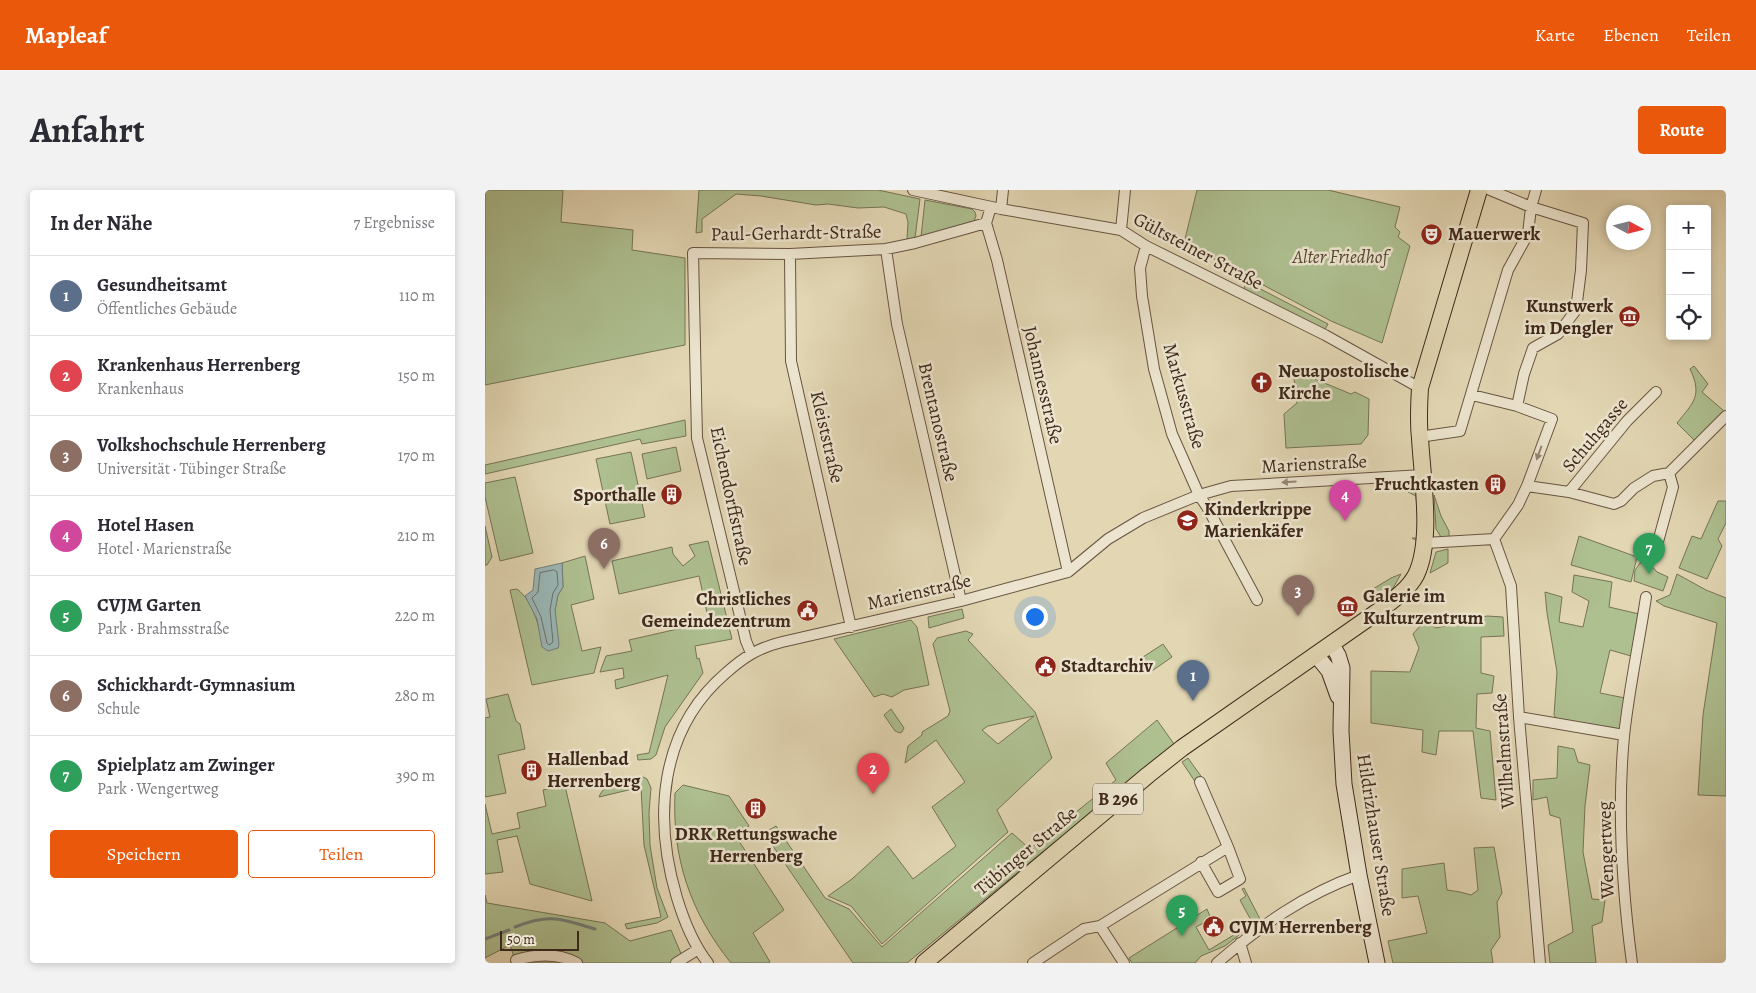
<!DOCTYPE html>
<html lang="de">
<head>
<meta charset="utf-8">
<style>
	:root { --surface:#fff; --page:#f2f2f3; --text:#2b2b33; --muted:#7c7c81; --line:#e1e1e2; --accent:#ea580c }
	body { margin:0; font-family:Alegreya,serif; background:var(--page); color:var(--text) }
	.controls { position:absolute; right:15px; top:15px; display:grid; overflow:hidden; border-radius:5px; box-shadow:0 2px 8px #0003 }
	.controls button { width:45px; height:45px; display:grid; place-items:center; padding:0; border:0; border-bottom:1px solid var(--line); background:var(--surface); color:var(--text); font:25px sans-serif }
	.compass { position:absolute; left:1121px; top:15px; width:45px; height:45px; border-radius:50%; background:var(--surface); box-shadow:0 2px 8px #0003; rotate:97deg }
	.scale { position:absolute; left:15px; bottom:12px; width:79px; box-sizing:border-box; padding-left:5px; border:2px solid #3f291b; border-top:0; font-size:14px; line-height:18px; white-space:nowrap; color:#3f291b; -webkit-text-stroke:4px #ece4ce; paint-order:stroke }
	.you { position:absolute; left:549px; top:426px; width:18px; height:18px; margin:-12px; border:4px solid #fff; border-radius:50%; background:#1a73e8; box-shadow:0 0 0 8px #1a73e833 }
	.badge { display:grid; place-items:center; width:32px; height:32px; border-radius:50%; background:var(--accent); color:#fff; font-size:16px; font-weight:700 }
	.pin { position:absolute; translate:-50% -41px; filter:drop-shadow(0 1px 2px #0008) }
	.pin::after { content:''; position:absolute; top:26px; width:18px; height:15px; background:inherit; clip-path:polygon(0 0,100% 0,50% 100%) }
	.list { margin:0; padding:0; list-style:none }
	h2 { display:flex; justify-content:space-between; align-items:center; height:65px; margin:0; padding:0 20px; font-size:21px }
	h2 small { font-size:16px; font-weight:400; color:var(--muted) }
	.list li { display:grid; grid-template-columns:32px 1fr auto; gap:15px; align-items:center; box-sizing:border-box; height:80px; padding:0 20px; border-top:1px solid var(--line) }
	.list b { display:block; font-size:19px; white-space:nowrap }
	.list p { margin:0; font-size:16px; white-space:nowrap; color:var(--muted) }
	.list em { font-size:16px; font-style:normal; color:var(--muted) }
	.actions { display:flex; gap:10px; padding:15px 20px }
	.actions a { flex:1; padding:11px 0; border:1px solid var(--accent); border-radius:5px; text-align:center; font-size:18px; color:var(--accent) }
	.actions .main { background:var(--accent); color:#fff }
	.icon { flex:none; width:28px; height:28px; fill:none; stroke:currentColor; stroke-width:2; stroke-linecap:round; stroke-linejoin:round }
	.map { position:relative; flex:none; width:1241px; height:773px; overflow:hidden; border-radius:5px }
	header { display:flex; align-items:center; gap:30px; box-sizing:border-box; height:70px; padding:0 25px; background:var(--accent); color:#fff }
	header strong { font-size:24px }
	nav { display:flex; gap:28px; margin-inline-start:auto; font-size:18px }
	.intro { display:flex; align-items:center; justify-content:space-between; box-sizing:border-box; height:120px; padding:0 30px }
	h1 { margin:0; font-size:35px }
	.button { padding:12px 22px; border-radius:5px; background:var(--accent); color:#fff; font-size:18px; font-weight:700 }
	main { display:flex; gap:30px; padding:0 30px }
	aside { flex:1; background:var(--surface); border-radius:5px; box-shadow:0 2px 8px #0003 }
	.map>svg:first-child { display:block }
	.green { fill:#aebf90; stroke:#767456; fill-rule:evenodd }
	.water { fill:#99b7b7; stroke:#757e79 }
	.lines { fill:none; stroke-linecap:round; stroke-linejoin:round }
	.shore { stroke:#6c7069; stroke-width:1 }
	.stream { stroke:#757e79; stroke-width:3 }
	.street-casing { stroke:#685441; stroke-width:12 }
	.secondary-casing { stroke:#3f291b; stroke-width:17 }
	.primary-casing { stroke:#3f291b; stroke-width:18 }
	.street { stroke:#ece4ce; stroke-width:10 }
	.secondary { stroke:#ece4ce; stroke-width:15 }
	.primary { stroke:#e2d6b3; stroke-width:16 }
	.oneway { fill:#968674 }
	.labels { text-anchor:middle; dominant-baseline:central; stroke-width:5; stroke-linejoin:round; paint-order:stroke }
	.shield { fill:#ece4ce; stroke:#736151; stroke-width:1 }
	.shield-label { font-size:18px; font-weight:bold; fill:#3f291b }
	.street-label { font-size:19px; fill:#3f291b; stroke:#ece4ce }
	.poi-label { font-size:19px; font-weight:bold; fill:#3f291b; stroke:#ece4ce; text-anchor:start }
	.park-label { font-size:19px; font-style:italic; fill:#554732; stroke:#ece4ce }
</style>
</head>
<body>
<header>
<strong>Mapleaf</strong>
<nav><a>Karte</a><a>Ebenen</a><a>Teilen</a></nav>
</header>
<div class="intro"><h1>Anfahrt</h1><a class="button">Route</a></div>
<main>
<aside>
<h2>In der Nähe<small>7 Ergebnisse</small></h2>
<ul class="list">
<li><span class="badge" style="background:#5c6f8a">1</span><div><b>Gesundheitsamt</b><p>Öffentliches Gebäude</p></div><em>110 m</em></li>
<li><span class="badge" style="background:#e0444e">2</span><div><b>Krankenhaus Herrenberg</b><p>Krankenhaus</p></div><em>150 m</em></li>
<li><span class="badge" style="background:#8d6e63">3</span><div><b>Volkshochschule Herrenberg</b><p>Universität · Tübinger Straße</p></div><em>170 m</em></li>
<li><span class="badge" style="background:#d1479c">4</span><div><b>Hotel Hasen</b><p>Hotel · Marienstraße</p></div><em>210 m</em></li>
<li><span class="badge" style="background:#2e9e5b">5</span><div><b>CVJM Garten</b><p>Park · Brahmsstraße</p></div><em>220 m</em></li>
<li><span class="badge" style="background:#8d6e63">6</span><div><b>Schickhardt-Gymnasium</b><p>Schule</p></div><em>280 m</em></li>
<li><span class="badge" style="background:#2e9e5b">7</span><div><b>Spielplatz am Zwinger</b><p>Park · Wengertweg</p></div><em>390 m</em></li>
</ul>
<div class="actions"><a class="main">Speichern</a><a>Teilen</a></div>
</aside>
<div class="map">
<svg width="1241" height="773" viewBox="0 0 1241 773">
	<rect width="100%" height="100%" fill="#e2d6b3"/>
	<filter id="stains"><feTurbulence type="fractalNoise" baseFrequency=".004" numOctaves="4"/><feColorMatrix values="0 0 0 0 .2 0 0 0 0 .09 0 0 0 0 .02 0 0 0 .5 -.17"/></filter>
	<radialGradient id="worn" r=".72"><stop offset=".6" stop-color="#630" stop-opacity="0"/><stop offset="1" stop-color="#630" stop-opacity=".3"/></radialGradient>
	<path class="green" d="M0 0H78L76 32 148 40 147 60 200 68V155L0 195Z
		M214 0H393L435 9 430 48 422 50 423 32 421 24 399 17 373 18 343 14 331 15 276 6 251 4 217 29V42L211 43Z
		M712 0H843L915 17 910 37 915 42 913 47 925 56 897 153 846 131 699 53Z
		M440 10 487 19 490 22 491 26 489 31 436 47Z
		M762 92 843 134 839 141 758 100Z
		M1209 176 1223 194 1217 202 1239 221 1212 253 1192 233C1208 213 1218 206 1205 179Z
		M808 180 866 204 870 202 884 209 883 245 876 254 801 258 799 224 812 213Z
		M200 230 201 246 157 254 155 249 0 284V275Z
		M191 257 196 281 162 289 157 264Z
		M146 262 160 327 125 334 111 269Z
		M30 287 48 363 15 371 0 307V293Z
		M927 289 932 293 936 346 932 351 927 348H934L931 306 923 302 922 294Z
		M949 305 956 326 964 341V349L956 347 951 339Z
		M1233 311H1241V333L1233 349 1237 356 1222 389 1194 378 1207 346 1216 349Z
		M0 336 7 367 2 375H0Z
		M1094 346 1152 367 1146 392 1086 375Z
		M223 351 247 449 210 456 212 469 214 468 218 483 180 537 171 565 166 569 153 570 152 565 164 563 183 485 131 499 130 490 139 488 138 478 115 482 121 466 147 461 144 450 224 432 214 386 134 404 127 371 187 357 188 364 198 376 210 366 204 355Z
		M963 359V373L945 383 951 362Z
		M100 366 109 409 86 415 97 461 116 457 109 483 47 495 25 400 32 399C49 412 54 436 58 457L73 458 70 420 73 405 78 397 77 373Z
		M1162 371 1172 382 1183 387 1178 401 1149 391 1150 380 1156 372Z
		M916 384 908 398 895 410 888 399 906 388Z
		M1192 384 1221 400 1241 408V606L1213 605 1218 525 1232 433 1179 416 1171 411 1185 405Z
		M1089 385 1127 392 1124 417 1154 424 1146 466 1125 460 1115 503 1140 508 1135 541 1072 530 1069 525 1072 482 1062 423 1060 402 1077 407 1074 432 1098 437 1104 411 1087 402Z
		M477 419 479 428 444 438 443 427Z
		M1002 426 1018 427 1019 446 996 447V483L1009 486 1007 503 992 504 991 538 1005 541 1011 610 996 608 988 541H954L951 565 937 562 938 540 886 533V481L925 482 934 458 928 444 935 436 944 434 951 438Z
		M426 430 432 437 444 495 419 500 407 507 398 504 389 507 349 449Z
		M481 441 488 444 483 450 550 522 567 568 512 620 523 642 397 754 366 716 343 706 367 689 403 656 428 689 471 656 447 617 480 592 451 550 420 573 423 556 437 545V542L463 526 465 521 448 454 452 448ZM549 526 513 554 497 540 503 536Z
		M678 454 687 467 664 483 655 469Z
		M23 504 31 531 35 534 40 559 13 565 21 603 0 607V528L5 527 1 509Z
		M406 519 419 538 417 542 415 543 410 541 399 525Z
		M672 530 689 554 422 773H368L279 643 291 636 340 708 364 719 397 757 527 643 545 659 631 590 621 573Z
		M1073 556 1089 559 1093 572 1105 575 1100 616 1098 662 1107 709 1120 710 1117 732 1107 736 1111 773H1065L1063 755 1088 742 1075 628 1065 625 1062 607 1048 610V590L1072 588Z
		M703 568 718 589 711 593 697 572Z
		M158 587 162 589 166 598 164 623 165 655 172 698 183 727 172 733 142 739 140 734 176 727 159 655 156 597 114 607C120 591 142 588 158 587Z
		M198 595 244 606 264 636 250 645 299 720 268 743 285 772 283 773H246C205 722 187 668 190 603Z
		M80 596 107 711 45 694 32 646 12 650 18 682 0 684V614L7 644 35 638 32 623 61 616 58 600Z
		M1009 657 1017 703 1012 712 1015 747 1006 760 1008 773H908L903 751 942 743 933 706 917 708V679L959 673 962 700 975 702 986 705 993 700 989 658Z
		M759 698 775 729 768 734 755 710 761 706 757 699Z
		M0 705 2 713 120 733 145 751 186 740 200 773H31L25 755 0 768Z
		M722 719 726 729 711 737 724 760 757 740 759 741 740 756 716 766 710 773H647L644 768Z"/>
	<path class="water" d="M77 373 78 397 73 405 70 420 74 454 73 458 63 461 57 457 52 429 40 406 48 400 50 379Z"/>
	<g class="lines">
		<path class="shore" d="M69 380 72 382 73 395 68 403 65 420 68 452 64 455 62 453 56 427 47 408 53 402 55 383Z"/>
		<path class="stream" d="M30 737C65 723 76 729 110 739
			M0 749 24 740"/>
		<defs>
			<path id="street" d="M428 0 516 19 636 40 661 56 840 145 935 198
				M1005 0 1046 17 1098 33 1096 80 1091 120 1073 144 1048 158 1039 184 1032 216
				M506 17 501 33 512 70 583 382
				M516 19 518 0
				M636 40 640 0
				M661 56 655 78 657 106 669 179 687 244 714 305 722 317 772 410
				M401 59 412 134 476 411
				M305 64 306 171 366 437
				M987 205 1032 216 1067 229 1042 296 1033 315 1009 349
				M934 247 975 241 1023 80 1043 44 1046 17 1051 0
				M1042 296 1084 302 1142 231 1171 202
				M1084 302 1129 314 1136 311 1149 298 1168 286 1184 283 1241 226
				M1009 349 1026 396 1034 527 1055 773
				M940 353 1009 349
				M1171 359 1188 297 1184 283
				M266 463 261 451 212 248 208 63 305 64 401 59 430 53 501 33
				M1034 527 1139 545
				M716 672 733 702 755 689 743 657
				M615 736 639 773
				M755 753 761 773
				M31 770C51 764 73 763 92 773
				M191 773 212 760
				M223 773C208 754 199 731 192 708 168 628 174 540 241 483 259 467 273 458 297 452L476 411 583 382 623 349 658 328 714 305 746 296 938 285
				M548 773 599 739 615 736 743 657 715 592
				M732 773C775 736 820 704 874 685
				M1147 773C1137 698 1132 622 1139 546 1144 499 1154 453 1161 407"/>
			<path id="secondary" d="M847 455 853 465 857 478 856 541 859 594 874 685 892 773
				M832 466 844 481 853 506"/>
			<path id="primary" d="M439 773 663 585 697 558 895 420C908 410 923 400 931 385 948 350 937 287 935 248 933 231 934 215 935 198L994 0"/>
		</defs>
		<use href="#street" class="street-casing"/>
		<use href="#secondary" class="secondary-casing"/>
		<use href="#primary" class="primary-casing"/>
		<use href="#street" class="street"/>
		<use href="#secondary" class="secondary"/>
		<use href="#primary" class="primary"/>
	</g>
	<defs><path id="oneway-solid" d="M-6-.8H1V-3.2L6.5 0L1 3.2V.8H-6Z" transform="scale(1.25)"/></defs>
	<g class="oneway">
		<use href="#oneway-solid" transform="translate(1054 263) rotate(110)"/>
		<use href="#oneway-solid" transform="translate(804 292) rotate(176)"/>
	</g>
	<defs>
		<symbol id="theatre-disc" viewBox="-11 -11 22 22"><circle r="9.5" fill="#8f2418" stroke="#ece4ce"/><path d="M-5-5.5Q0-4 5-5.5V0Q5 5 0 6Q-5 5-5 0ZM-3.3-2.5H-1v1.5H-3.3ZM1-2.5H3.3v1.5H1ZM-2.8 1Q0 5.5 2.8 1Z" fill="#fff"/></symbol>
		<symbol id="museum-disc" viewBox="-11 -11 22 22"><circle r="9.5" fill="#8f2418" stroke="#ece4ce"/><path d="M0-6L6-3V-2H-6V-3ZM-5-1h2V3h-2ZM-1-1h2V3h-2ZM3-1h2V3H3ZM-6 4H6V6H-6Z" fill="#fff"/></symbol>
		<symbol id="church-disc" viewBox="-11 -11 22 22"><circle r="9.5" fill="#8f2418" stroke="#ece4ce"/><path d="M-1.2-6h2.4v3.5h3.3v2.4h-3.3V6h-2.4V-.1h-3.3v-2.4h3.3Z" fill="#fff"/></symbol>
		<symbol id="building-disc" viewBox="-11 -11 22 22"><circle r="9.5" fill="#8f2418" stroke="#ece4ce"/><path d="M-4-6H4V6H1V3H-1V6H-4ZM-2.5-4.3h1.7v1.8h-1.7ZM.8-4.3h1.7v1.8H.8ZM-2.5-1h1.7V.8h-1.7ZM.8-1h1.7V.8H.8Z" fill="#fff"/></symbol>
		<symbol id="school-disc" viewBox="-11 -11 22 22"><circle r="9.5" fill="#8f2418" stroke="#ece4ce"/><path d="M0-5L7-2L0 1L-7-2ZM-4 1L0 2.5L4 1V4Q0 6-4 4Z" fill="#fff"/></symbol>
		<symbol id="civic-disc" viewBox="-11 -11 22 22"><circle r="9.5" fill="#8f2418" stroke="#ece4ce"/><path d="M-.6-6.5H3V-4.5H.6V-3L4-1V1h2V6H-6V1h2V-1L-.6-3ZM-1.2 2.5V6h2.4V2.5Z" fill="#fff"/></symbol>
	</defs>
	<g fill-rule="evenodd">
		<use href="#theatre-disc" x="934" y="32" width="25" height="25"/>
		<use href="#museum-disc" x="1132" y="114" width="25" height="25"/>
		<use href="#church-disc" x="764" y="180" width="25" height="25"/>
		<use href="#building-disc" x="998" y="282" width="25" height="25"/>
		<use href="#building-disc" x="174" y="292" width="25" height="25"/>
		<use href="#school-disc" x="690" y="318" width="25" height="25"/>
		<use href="#museum-disc" x="850" y="404" width="25" height="25"/>
		<use href="#civic-disc" x="310" y="408" width="25" height="25"/>
		<use href="#civic-disc" x="548" y="464" width="25" height="25"/>
		<use href="#building-disc" x="34" y="568" width="25" height="25"/>
		<use href="#building-disc" x="258" y="606" width="25" height="25"/>
		<use href="#civic-disc" x="716" y="724" width="25" height="25"/>
	</g>
	<g class="labels">
		<rect class="shield" x="608" y="593.5" width="50" height="31" rx="4"/>
		<g class="shield-label">
			<text x="633" y="609">B 296</text>
		</g>
		<g class="street-label">
			<text transform="translate(311 43) rotate(-1)">Paul-Gerhardt-Straße</text>
			<text transform="translate(713 61) rotate(28)">Gültsteiner Straße</text>
			<text transform="translate(558 195) rotate(77)">Johannesstraße</text>
			<text transform="translate(699 206) rotate(74)">Markusstraße</text>
			<text transform="translate(453 232) rotate(77)">Brentanostraße</text>
			<text transform="translate(1110 245) rotate(-50)">Schuhgasse</text>
			<text transform="translate(342 247) rotate(77)">Kleiststraße</text>
			<text transform="translate(829 274) rotate(-3)">Marienstraße</text>
			<text transform="translate(246 306) rotate(78)">Eichendorffstraße</text>
			<text transform="translate(434 402) rotate(-13)">Marienstraße</text>
			<text transform="translate(1019 561) rotate(-94)">Wilhelmstraße</text>
			<text transform="translate(891 645) rotate(81)">Hildrizhauser Straße</text>
			<text transform="translate(1121 660) rotate(-92)">Wengertweg</text>
			<text transform="translate(541 661) rotate(-40)">Tübinger Straße</text>
		</g>
		<g class="poi-label">
			<text x="963" y="44">Mauerwerk</text>
			<text x="1128" y="116" text-anchor="end">Kunstwerk<tspan x="1128" dy="22">im Dengler</tspan></text>
			<text x="793" y="181">Neuapostolische<tspan x="793" dy="22">Kirche</tspan></text>
			<text x="994" y="294" text-anchor="end">Fruchtkasten</text>
			<text x="171" y="305" text-anchor="end">Sporthalle</text>
			<text x="719" y="319">Kinderkrippe<tspan x="719" dy="22">Marienkäfer</tspan></text>
			<text x="878" y="406">Galerie im<tspan x="878" dy="22">Kulturzentrum</tspan></text>
			<text x="306" y="409" text-anchor="end">Christliches<tspan x="306" dy="22">Gemeindezentrum</tspan></text>
			<text x="576" y="476">Stadtarchiv</text>
			<text x="62" y="569">Hallenbad<tspan x="62" dy="22">Herrenberg</tspan></text>
			<text x="271" y="644" text-anchor="middle">DRK Rettungswache<tspan x="271" dy="22">Herrenberg</tspan></text>
			<text x="744" y="737">CVJM Herrenberg</text>
		</g>
		<g class="park-label">
			<text x="855" y="67">Alter Friedhof</text>
		</g>
	</g>
	<rect width="100%" height="100%" filter="url(#stains)"/>
	<rect width="100%" height="100%" fill="url(#worn)"/>
</svg>
<div class="controls">
<button>+</button>
<button>−</button>
<button><svg class="icon" aria-label="locate" viewBox="0 0 24 24"><circle cx="12" cy="12" r="6"/><path d="M12 2v4M12 18v4M2 12h4M18 12h4"/></svg></button>
</div>
<svg class="compass" viewBox="-18 -18 36 36"><path d="M0-13l5 13h-10z" fill="#e53935"/><path d="M0 13l5-13h-10z" fill="#7c7c81"/></svg>
<div class="scale">50 m</div>
<div class="you"></div>
<div class="pin badge" style="left:708px;top:511px;background:#5c6f8a">1</div>
<div class="pin badge" style="left:388px;top:604px;background:#e0444e">2</div>
<div class="pin badge" style="left:813px;top:426px;background:#8d6e63">3</div>
<div class="pin badge" style="left:860px;top:331px;background:#d1479c">4</div>
<div class="pin badge" style="left:697px;top:746px;background:#2e9e5b">5</div>
<div class="pin badge" style="left:119px;top:379px;background:#8d6e63">6</div>
<div class="pin badge" style="left:1164px;top:384px;background:#2e9e5b">7</div>
</div>
</main>
</body>
</html>
